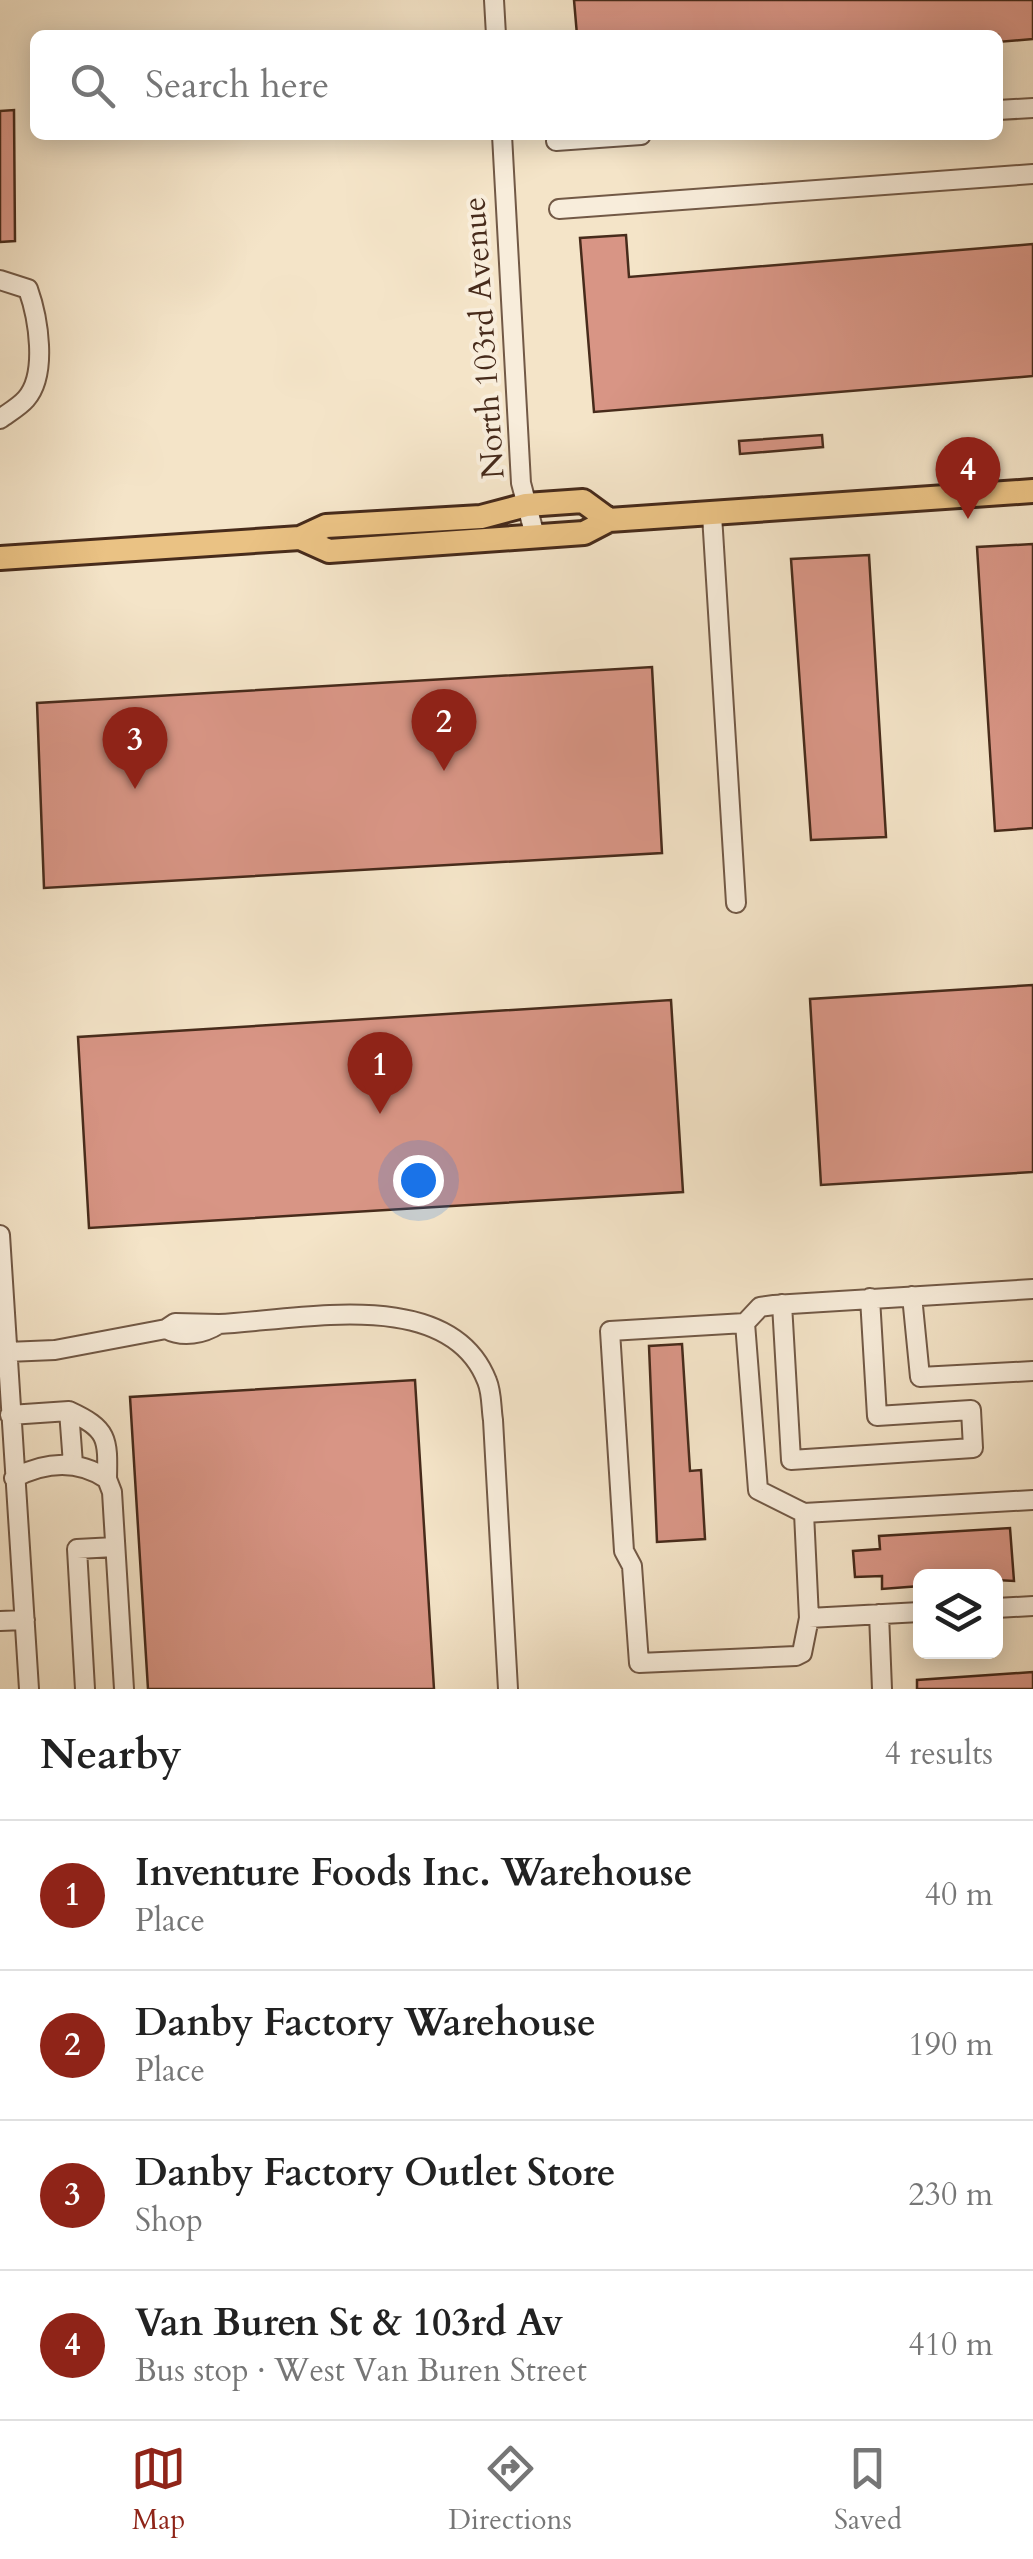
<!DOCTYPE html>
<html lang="en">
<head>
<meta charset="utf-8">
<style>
	:root { --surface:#fff; --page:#f6f6f6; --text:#222; --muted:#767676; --line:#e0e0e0; --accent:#8f2418 }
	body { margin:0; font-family:Cardo,serif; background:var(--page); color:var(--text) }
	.controls { position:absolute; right:30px; bottom:30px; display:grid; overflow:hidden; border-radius:15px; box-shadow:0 5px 25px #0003 }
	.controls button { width:90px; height:90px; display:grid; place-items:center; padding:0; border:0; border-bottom:2px solid var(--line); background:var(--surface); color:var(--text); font:50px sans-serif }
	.you { position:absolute; left:418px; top:1180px; width:35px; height:35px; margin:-25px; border:8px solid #fff; border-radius:50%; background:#1a73e8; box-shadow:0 0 0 15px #1a73e833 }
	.badge { display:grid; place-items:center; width:65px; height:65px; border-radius:50%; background:var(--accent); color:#fff; font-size:32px; font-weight:700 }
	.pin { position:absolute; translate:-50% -82px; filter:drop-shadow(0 2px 5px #0008) }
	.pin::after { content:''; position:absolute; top:52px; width:35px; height:30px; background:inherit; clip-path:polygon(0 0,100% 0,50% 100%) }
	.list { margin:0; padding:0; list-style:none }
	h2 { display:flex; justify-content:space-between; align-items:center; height:130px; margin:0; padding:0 40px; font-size:42px }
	h2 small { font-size:32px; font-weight:400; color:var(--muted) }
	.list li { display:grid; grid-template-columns:65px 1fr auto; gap:30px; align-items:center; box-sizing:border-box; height:150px; padding:0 40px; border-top:2px solid var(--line) }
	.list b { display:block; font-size:38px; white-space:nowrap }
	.list p { margin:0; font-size:32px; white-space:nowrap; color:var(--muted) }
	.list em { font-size:32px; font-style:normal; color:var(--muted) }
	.icon { flex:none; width:55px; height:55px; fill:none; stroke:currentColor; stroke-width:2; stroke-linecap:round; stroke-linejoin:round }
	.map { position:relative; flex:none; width:1033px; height:1689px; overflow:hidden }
	.search { position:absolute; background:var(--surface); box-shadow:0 5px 25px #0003; left:30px; right:30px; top:30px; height:110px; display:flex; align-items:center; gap:25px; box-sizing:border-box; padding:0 35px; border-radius:15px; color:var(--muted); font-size:38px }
	.sheet { height:730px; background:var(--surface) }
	nav { display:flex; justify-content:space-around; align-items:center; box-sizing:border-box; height:140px; border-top:2px solid var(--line); background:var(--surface); font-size:28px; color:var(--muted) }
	nav a { display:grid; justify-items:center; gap:5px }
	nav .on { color:var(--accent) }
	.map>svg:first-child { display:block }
	.building { fill:#d89585; stroke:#472b1b; stroke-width:2.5 }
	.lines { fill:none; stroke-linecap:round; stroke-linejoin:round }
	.minor-casing { stroke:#725946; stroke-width:22 }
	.major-casing { stroke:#472b1b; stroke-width:28 }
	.minor { stroke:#f8eddb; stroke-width:18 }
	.major { stroke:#eac284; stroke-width:22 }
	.labels { text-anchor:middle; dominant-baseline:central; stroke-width:8; stroke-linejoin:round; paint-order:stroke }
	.street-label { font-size:32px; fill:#472b1b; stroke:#f8eddb }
</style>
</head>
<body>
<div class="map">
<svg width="1033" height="1689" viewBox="0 0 1033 1689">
	<rect width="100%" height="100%" fill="#f4e4c8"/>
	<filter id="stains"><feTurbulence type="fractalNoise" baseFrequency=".002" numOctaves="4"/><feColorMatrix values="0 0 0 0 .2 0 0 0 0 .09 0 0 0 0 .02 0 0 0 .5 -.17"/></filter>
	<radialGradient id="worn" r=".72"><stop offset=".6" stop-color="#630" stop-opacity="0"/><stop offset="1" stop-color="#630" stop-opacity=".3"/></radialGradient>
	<path class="building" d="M574 0H1033V39L998 42V35H577Z
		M14 110 15 241 0 242V111Z
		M626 235 629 277 1033 244V376L594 412 580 238Z
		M822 435 823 447 740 454 739 441Z
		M1033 544V828L995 831 977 547Z
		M869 555 886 837 811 840 791 559Z
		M652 667 662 853 44 888 37 703Z
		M1033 985V1172L821 1185 810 999Z
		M671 1000 683 1192 89 1228 78 1037Z
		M682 1344 690 1471 701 1470 705 1539 657 1542 649 1346Z
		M415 1380 434 1689H148L130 1397Z
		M1010 1528 1014 1581 920 1576V1586L882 1589V1576L855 1577 853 1551 880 1549 879 1536Z
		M1033 1672V1689H917V1680Z"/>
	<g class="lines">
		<defs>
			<path id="minor" d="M494 0 496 35
				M998 110 1033 108
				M502 135 521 483 535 536
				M556 141 641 135
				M559 209 1033 174
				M0 280 28 289C38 317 48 374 26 399 19 407 8 413 0 419
				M712 515 736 903
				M0 1235 29 1689
				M912 1296 920 1377 1033 1371
				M782 1304 791 1460 973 1448 971 1410 877 1416 870 1298
				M745 1323 760 1307 774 1305 1033 1289
				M219 1324C300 1320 450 1285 487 1381 492 1393 491 1408 493 1420L508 1689
				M7 1352 55 1350 166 1329 175 1323 219 1324C203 1334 183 1338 166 1329
				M69 1411C108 1429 108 1438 107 1479
				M10 1415 69 1411 73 1464
				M14 1478C45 1462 77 1459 107 1479L112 1492 124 1689
				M804 1513 1033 1500
				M996 1608 1033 1606
				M879 1614 882 1689
				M809 1618 802 1653 796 1656 639 1663 632 1566 624 1551 610 1331 745 1323 758 1490 804 1513 809 1618 920 1612
				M0 1621 25 1620
				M85 1689 77 1549 115 1547"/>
			<path id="major" d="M300 538 329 551 584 533 609 520 1033 491
				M0 558 300 538 326 526 481 517 526 505 583 501 609 520"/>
		</defs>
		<use href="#minor" class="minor-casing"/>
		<use href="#major" class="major-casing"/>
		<use href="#minor" class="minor"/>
		<use href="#major" class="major"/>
	</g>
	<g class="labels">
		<g class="street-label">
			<text transform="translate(484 338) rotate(-94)">North 103rd Avenue</text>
		</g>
	</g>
	<rect width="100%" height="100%" filter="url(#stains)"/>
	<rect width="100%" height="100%" fill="url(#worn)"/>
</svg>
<div class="controls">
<button><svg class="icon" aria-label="layers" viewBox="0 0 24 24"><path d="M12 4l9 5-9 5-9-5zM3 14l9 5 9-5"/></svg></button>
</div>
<div class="you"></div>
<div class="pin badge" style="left:380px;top:1114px">1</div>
<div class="pin badge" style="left:444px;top:771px">2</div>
<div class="pin badge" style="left:135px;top:789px">3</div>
<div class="pin badge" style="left:968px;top:519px">4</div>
<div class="search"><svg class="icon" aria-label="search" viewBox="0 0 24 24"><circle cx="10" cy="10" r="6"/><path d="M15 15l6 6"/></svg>Search here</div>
</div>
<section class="sheet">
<h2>Nearby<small>4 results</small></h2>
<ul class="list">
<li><span class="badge">1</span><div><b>Inventure Foods Inc. Warehouse</b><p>Place</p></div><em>40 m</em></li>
<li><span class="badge">2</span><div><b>Danby Factory Warehouse</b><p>Place</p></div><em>190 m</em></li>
<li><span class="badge">3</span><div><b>Danby Factory Outlet Store</b><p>Shop</p></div><em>230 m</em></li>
<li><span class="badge">4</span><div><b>Van Buren St &amp; 103rd Av</b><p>Bus stop · West Van Buren Street</p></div><em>410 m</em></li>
</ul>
</section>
<nav>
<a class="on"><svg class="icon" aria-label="map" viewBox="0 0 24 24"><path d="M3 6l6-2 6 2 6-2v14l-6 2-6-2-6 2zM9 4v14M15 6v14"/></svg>Map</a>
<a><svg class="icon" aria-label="directions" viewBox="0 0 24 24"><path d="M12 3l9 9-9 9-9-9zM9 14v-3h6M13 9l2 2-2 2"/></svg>Directions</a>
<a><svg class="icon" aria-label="saved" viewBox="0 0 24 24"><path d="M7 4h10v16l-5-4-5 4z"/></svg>Saved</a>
</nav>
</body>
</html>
